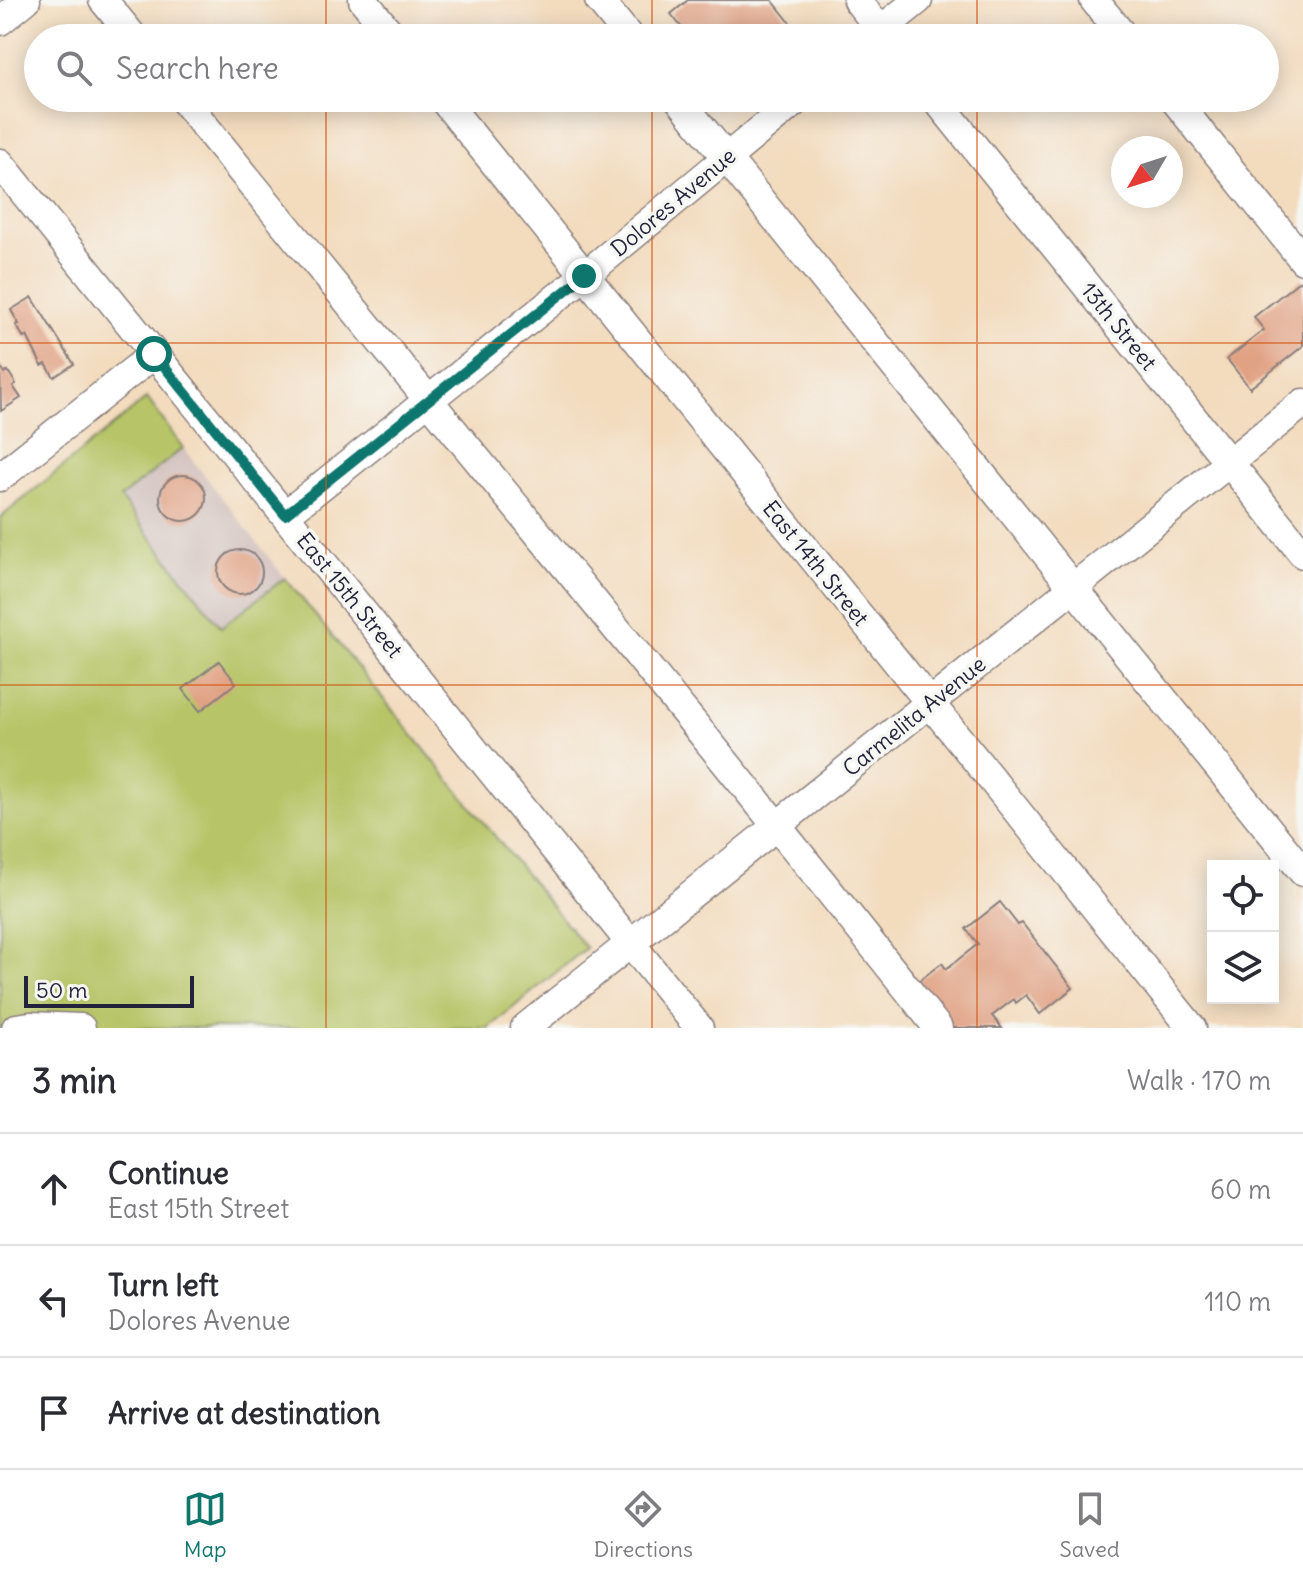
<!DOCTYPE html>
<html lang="en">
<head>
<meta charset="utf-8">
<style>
	:root { --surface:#fff; --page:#f7f7f7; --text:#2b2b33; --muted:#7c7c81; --line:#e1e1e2; --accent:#0f766e }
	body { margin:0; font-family:Delius,sans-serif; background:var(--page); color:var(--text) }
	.controls { position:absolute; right:24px; bottom:24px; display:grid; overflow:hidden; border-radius:0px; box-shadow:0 4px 20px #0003 }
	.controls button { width:72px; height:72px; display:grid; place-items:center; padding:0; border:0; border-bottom:2px solid var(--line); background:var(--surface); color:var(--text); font:40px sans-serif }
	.compass { position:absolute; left:1111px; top:136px; width:72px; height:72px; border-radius:50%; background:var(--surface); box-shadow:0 4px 20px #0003; rotate:231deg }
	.scale { position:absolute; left:24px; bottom:20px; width:170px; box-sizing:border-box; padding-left:8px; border:4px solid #22223b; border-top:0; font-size:22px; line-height:28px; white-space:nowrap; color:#22223b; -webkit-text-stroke:6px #f6f6f2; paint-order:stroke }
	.stop { position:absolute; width:24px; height:24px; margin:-18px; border:6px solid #0f766e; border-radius:50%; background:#fff }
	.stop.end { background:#0f766e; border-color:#fff; box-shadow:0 2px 8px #0008 }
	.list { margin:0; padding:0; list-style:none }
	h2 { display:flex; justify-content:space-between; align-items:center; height:104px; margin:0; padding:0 32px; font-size:34px }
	h2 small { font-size:26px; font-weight:400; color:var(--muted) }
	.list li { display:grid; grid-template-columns:52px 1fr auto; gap:24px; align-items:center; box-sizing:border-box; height:112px; padding:0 32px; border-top:2px solid var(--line) }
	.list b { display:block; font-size:30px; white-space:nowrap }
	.list p { margin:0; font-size:26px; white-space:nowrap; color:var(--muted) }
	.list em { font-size:26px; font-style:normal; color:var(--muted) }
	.icon { flex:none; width:44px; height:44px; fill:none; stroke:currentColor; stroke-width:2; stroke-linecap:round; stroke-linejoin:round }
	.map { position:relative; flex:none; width:1303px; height:1028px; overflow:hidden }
	.search { position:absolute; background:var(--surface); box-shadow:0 4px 20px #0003; left:24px; right:24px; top:24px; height:88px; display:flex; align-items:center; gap:20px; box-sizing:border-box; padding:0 28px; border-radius:44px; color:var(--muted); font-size:30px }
	.sheet { height:440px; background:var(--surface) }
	nav { display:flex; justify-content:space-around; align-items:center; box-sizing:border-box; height:112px; border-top:2px solid var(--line); background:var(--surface); font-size:22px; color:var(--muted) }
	nav a { display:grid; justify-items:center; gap:4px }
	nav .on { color:var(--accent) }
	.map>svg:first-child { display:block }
	.industrial { fill:#d1c0bc }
	.green { fill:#b7c568; stroke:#6c7452; stroke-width:2 }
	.building { fill:#e1a284 }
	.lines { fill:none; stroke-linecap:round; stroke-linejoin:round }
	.minor-casing { stroke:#8a7e7c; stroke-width:31 }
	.minor { stroke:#fff; stroke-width:28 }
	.route { stroke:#0f766e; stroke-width:10 }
	.grid { fill:none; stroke:#d45411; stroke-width:2; stroke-opacity:0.55 }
	.labels { text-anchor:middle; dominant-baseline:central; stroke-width:7; stroke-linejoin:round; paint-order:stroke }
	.street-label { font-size:22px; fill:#22223b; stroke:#f6f6f2 }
</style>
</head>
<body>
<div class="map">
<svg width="1303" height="1028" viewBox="0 0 1303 1028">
	<rect width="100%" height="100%" fill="#f6f6f2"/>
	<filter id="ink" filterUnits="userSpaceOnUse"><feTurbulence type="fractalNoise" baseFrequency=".0125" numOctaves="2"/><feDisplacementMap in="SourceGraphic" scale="16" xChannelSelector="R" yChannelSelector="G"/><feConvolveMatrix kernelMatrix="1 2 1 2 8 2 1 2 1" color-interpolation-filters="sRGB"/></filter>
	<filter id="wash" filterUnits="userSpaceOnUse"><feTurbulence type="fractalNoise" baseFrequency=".006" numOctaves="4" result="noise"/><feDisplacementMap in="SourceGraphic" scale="32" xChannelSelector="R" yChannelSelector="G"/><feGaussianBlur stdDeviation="1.8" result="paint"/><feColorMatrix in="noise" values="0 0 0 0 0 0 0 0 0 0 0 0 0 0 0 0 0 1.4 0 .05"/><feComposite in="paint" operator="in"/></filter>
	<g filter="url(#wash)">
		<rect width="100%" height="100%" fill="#f3dbbe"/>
		<path class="industrial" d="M183 448 285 578 221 628 119 498Z"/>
		<path class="green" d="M147 398 183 448 120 498 221 627 285 578 586 948 488 1028H0V518Z"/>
		<g id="blocks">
			<path class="building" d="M688 0H772L796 30 786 38H690L671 14Z
				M1303 278V346L1250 388 1227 359 1264 330 1254 317Z
				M32 297 74 364 54 377 46 364 42 366 27 336 24 338 16 325 19 324 11 310Z
				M0 366 5 373 8 371 16 384 13 386 21 398 1 411Z
				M160 498a23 23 0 1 1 46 0a23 23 0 1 1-46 0Z
				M218 572a22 22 0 1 1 44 0a22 22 0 1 1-44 0Z
				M219 661 236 683 200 711 183 689Z
				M1000 902 1018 925 1022 923 1073 988 1040 1014 1026 995 1016 1003 1014 999 992 1016 1002 1028H947L913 985 942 963 946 969 978 944 966 929Z"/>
		</g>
	</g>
	<g filter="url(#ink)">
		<use href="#blocks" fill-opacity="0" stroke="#8a7e7c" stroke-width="2"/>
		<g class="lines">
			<defs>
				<path id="minor" d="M103 0 134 38
					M363 0 394 38
					M599 0 630 38
					M857 0 887 38
					M1094 0 1125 38
					M0 21 26 0
					M871 38 918 0
					M182 98C433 409 691 714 938 1028
					M442 98 1192 1028
					M678 98 1303 872
					M935 98 1303 554
					M1173 98 1303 260
					M0 163 699 1028
					M0 477 154 354
					M285 515 584 276 799 98
					M16 1028 30 1026 81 1028
					M525 1028 1303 403"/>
			</defs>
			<use href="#minor" class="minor-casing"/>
			<use href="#minor" class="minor"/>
		</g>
	</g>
	<g class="lines" filter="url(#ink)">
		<path class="route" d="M154 354 285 515 584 276"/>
	</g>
	<path class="grid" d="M326 0V38M652 0V38M977 0V38M326 98V1028M652 98V1028M977 98V1028M0 343H1303M0 685H1303"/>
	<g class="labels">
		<g class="street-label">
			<text transform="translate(673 202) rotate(-40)">Dolores Avenue</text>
			<text transform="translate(1119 326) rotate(51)">13th Street</text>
			<text transform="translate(816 563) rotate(51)">East 14th Street</text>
			<text transform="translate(350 595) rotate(51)">East 15th Street</text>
			<text transform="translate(914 716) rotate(-39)">Carmelita Avenue</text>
		</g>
	</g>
</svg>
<div class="controls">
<button><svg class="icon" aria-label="locate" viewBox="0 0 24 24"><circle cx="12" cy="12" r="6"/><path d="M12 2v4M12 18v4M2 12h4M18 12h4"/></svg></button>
<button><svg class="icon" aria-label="layers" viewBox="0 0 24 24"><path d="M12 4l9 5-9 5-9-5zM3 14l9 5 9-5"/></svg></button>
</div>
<svg class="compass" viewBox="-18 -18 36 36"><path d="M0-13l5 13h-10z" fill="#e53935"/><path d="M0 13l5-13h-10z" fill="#7c7c81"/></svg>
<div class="scale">50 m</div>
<div class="stop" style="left:154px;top:354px"></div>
<div class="stop end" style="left:584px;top:276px"></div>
<div class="search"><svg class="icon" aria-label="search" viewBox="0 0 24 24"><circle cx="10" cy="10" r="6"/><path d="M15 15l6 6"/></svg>Search here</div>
</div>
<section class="sheet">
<h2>3 min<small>Walk · 170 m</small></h2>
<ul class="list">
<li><svg class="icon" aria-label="ahead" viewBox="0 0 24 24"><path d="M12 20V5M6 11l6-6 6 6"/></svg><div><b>Continue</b><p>East 15th Street</p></div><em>60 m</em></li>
<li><svg class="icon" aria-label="left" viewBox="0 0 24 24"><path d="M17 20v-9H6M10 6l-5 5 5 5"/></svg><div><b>Turn left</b><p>Dolores Avenue</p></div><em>110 m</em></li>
<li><svg class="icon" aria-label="arrive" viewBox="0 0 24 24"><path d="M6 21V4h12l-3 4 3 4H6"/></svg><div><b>Arrive at destination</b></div></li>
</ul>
</section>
<nav>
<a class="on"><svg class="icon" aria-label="map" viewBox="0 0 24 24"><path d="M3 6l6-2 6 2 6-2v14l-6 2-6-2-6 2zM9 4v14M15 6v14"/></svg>Map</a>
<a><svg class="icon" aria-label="directions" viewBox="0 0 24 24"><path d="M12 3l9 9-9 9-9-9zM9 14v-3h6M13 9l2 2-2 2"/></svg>Directions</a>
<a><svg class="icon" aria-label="saved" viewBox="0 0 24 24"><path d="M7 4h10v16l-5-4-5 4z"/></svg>Saved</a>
</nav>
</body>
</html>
